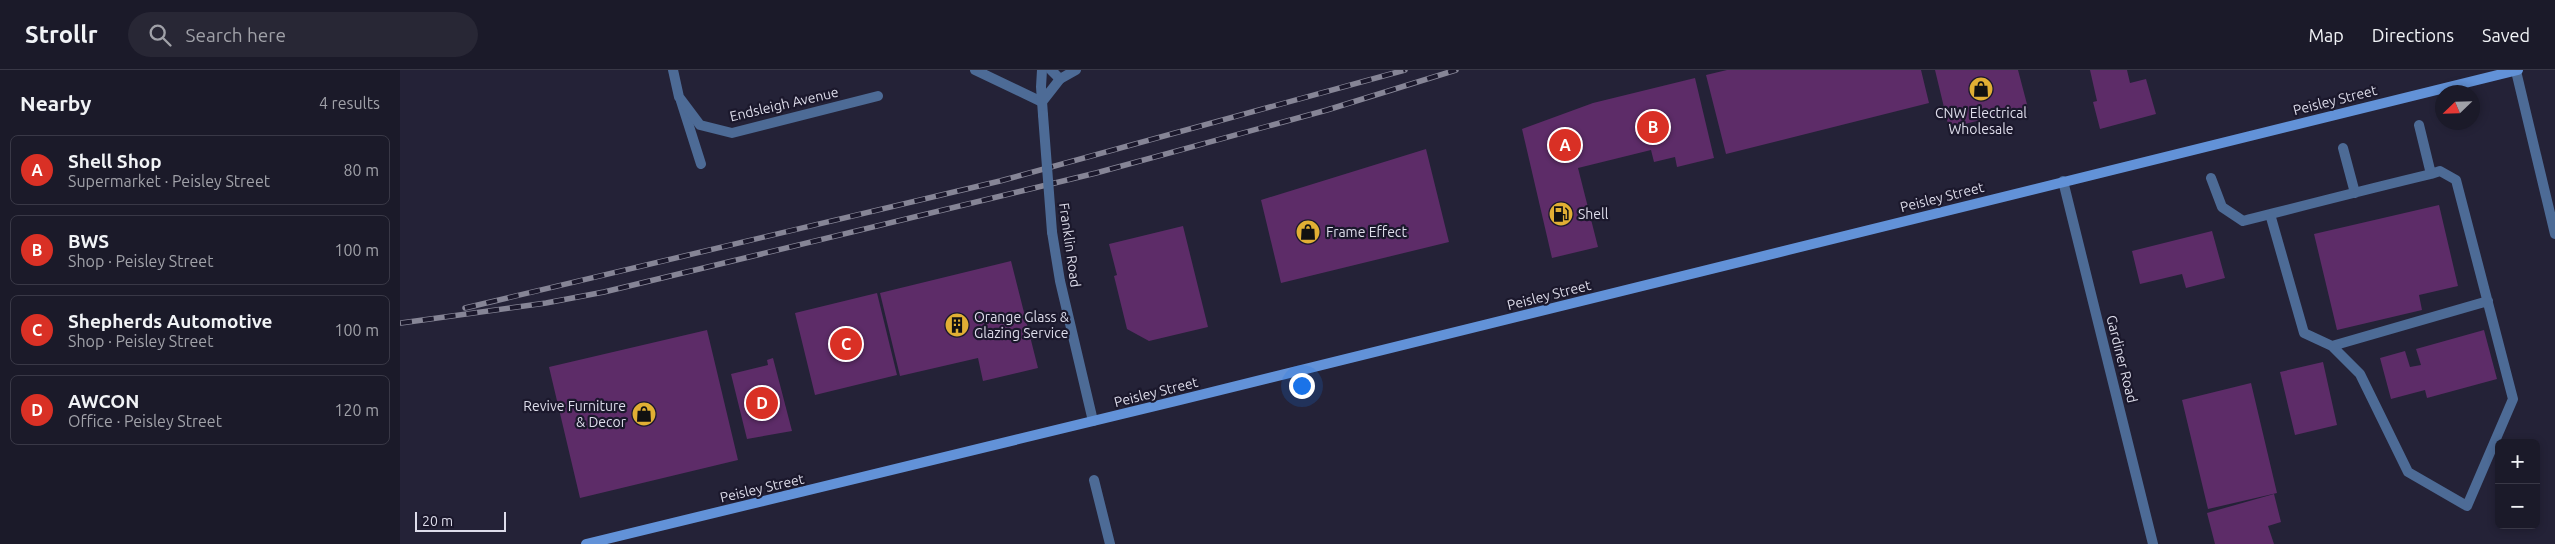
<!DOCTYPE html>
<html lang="en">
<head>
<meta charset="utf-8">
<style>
	:root { --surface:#1b1a29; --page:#282735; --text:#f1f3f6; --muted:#a0a1a8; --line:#393846; --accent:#d93025 }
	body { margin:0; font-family:Ubuntu,sans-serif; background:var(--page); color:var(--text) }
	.controls { position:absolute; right:15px; bottom:15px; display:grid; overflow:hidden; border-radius:8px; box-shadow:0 2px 8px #0003 }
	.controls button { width:45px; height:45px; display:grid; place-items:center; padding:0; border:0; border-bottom:1px solid var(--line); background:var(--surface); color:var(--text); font:25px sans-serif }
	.compass { position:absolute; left:2035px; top:15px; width:45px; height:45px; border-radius:50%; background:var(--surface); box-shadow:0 2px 8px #0003; rotate:247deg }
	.scale { position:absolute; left:15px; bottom:12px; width:91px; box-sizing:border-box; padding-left:5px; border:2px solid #deddeb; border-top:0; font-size:14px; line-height:18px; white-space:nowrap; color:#deddeb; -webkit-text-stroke:4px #1b182c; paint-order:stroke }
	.you { position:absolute; left:901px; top:315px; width:18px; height:18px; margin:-12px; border:4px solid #fff; border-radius:50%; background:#1a73e8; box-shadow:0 0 0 8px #1a73e833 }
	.badge { display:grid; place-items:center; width:32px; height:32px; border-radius:50%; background:var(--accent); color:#fff; font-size:16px; font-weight:700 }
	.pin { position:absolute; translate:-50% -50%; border:2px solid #fff; box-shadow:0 1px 5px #0006 }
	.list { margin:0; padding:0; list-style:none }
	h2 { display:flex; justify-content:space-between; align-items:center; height:65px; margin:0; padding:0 20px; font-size:21px }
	h2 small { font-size:16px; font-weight:400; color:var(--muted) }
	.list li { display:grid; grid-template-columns:32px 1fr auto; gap:15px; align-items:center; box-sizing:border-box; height:70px; margin:0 10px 10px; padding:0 10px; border:1px solid var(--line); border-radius:8px }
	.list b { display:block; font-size:19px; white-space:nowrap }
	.list p { margin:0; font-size:16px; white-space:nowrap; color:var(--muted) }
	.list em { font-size:16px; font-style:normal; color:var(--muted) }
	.icon { flex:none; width:28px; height:28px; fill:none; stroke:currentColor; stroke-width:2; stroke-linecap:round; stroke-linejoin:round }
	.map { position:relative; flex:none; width:2155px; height:474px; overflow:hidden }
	header { display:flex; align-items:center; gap:30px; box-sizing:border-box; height:70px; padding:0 25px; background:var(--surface); border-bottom:1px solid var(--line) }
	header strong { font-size:24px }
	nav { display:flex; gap:28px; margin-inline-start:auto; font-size:18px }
	.search { width:350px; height:45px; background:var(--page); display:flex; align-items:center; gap:12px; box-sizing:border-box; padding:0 18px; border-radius:28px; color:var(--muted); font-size:19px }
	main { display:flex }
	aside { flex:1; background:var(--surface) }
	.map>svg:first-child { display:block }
	.building { fill:#5d2c68 }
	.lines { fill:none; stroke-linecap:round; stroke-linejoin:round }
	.service { stroke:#4d6b96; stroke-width:10 }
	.minor { stroke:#4d6b96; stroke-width:10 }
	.tertiary { stroke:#4d6b96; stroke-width:10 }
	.secondary { stroke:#6292d8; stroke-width:10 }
	.rail-casing { stroke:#868596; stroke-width:5.5 }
	.rail { stroke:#1b182c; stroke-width:4; stroke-dasharray:11; stroke-linecap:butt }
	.tertiary-bridge { stroke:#4d6b96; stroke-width:10 }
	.labels { text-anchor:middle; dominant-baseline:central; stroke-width:4.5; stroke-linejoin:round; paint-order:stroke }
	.street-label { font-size:14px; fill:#deddeb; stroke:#1b182c }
	.poi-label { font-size:14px; fill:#deddeb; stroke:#1b182c; text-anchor:start }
</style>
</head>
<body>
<header>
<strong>Strollr</strong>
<div class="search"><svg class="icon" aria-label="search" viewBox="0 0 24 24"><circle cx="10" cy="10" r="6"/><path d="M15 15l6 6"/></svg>Search here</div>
<nav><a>Map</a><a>Directions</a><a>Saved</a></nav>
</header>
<main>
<aside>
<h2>Nearby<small>4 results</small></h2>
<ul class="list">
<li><span class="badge">A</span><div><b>Shell Shop</b><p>Supermarket · Peisley Street</p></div><em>80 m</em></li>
<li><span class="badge">B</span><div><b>BWS</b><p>Shop · Peisley Street</p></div><em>100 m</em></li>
<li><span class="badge">C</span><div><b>Shepherds Automotive</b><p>Shop · Peisley Street</p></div><em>100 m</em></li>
<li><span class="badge">D</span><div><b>AWCON</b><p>Office · Peisley Street</p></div><em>120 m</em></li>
</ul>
</aside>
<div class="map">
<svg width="2155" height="474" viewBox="0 0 2155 474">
	<rect width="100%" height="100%" fill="#242237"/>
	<path class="building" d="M1327 0H1521L1529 33 1326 84 1306 5Z
		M1535 0H1618L1628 38 1549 58Z
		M1690 0H1727L1730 13 1746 9 1756 44 1700 59 1693 32 1697 31Z
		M1295 8 1314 88 1277 97 1275 87 1254 92 1251 80 1178 98 1198 177 1152 188 1122 59 1193 33Z
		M1026 79 1049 172 881 213 861 130Z
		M2039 135 2058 216 2019 225 2022 240 1937 260 1914 164Z
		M783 156 808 257 749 271 727 259 714 206 717 205 709 174Z
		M1812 161 1825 208 1786 218 1782 204 1740 214 1732 181Z
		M611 191 638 298 583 311 578 288 500 306 480 223Z
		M477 223 497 305 415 325 395 243Z
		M307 260 338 390 180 428 149 297Z
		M2084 260 2097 309 2027 328 2025 320 1991 329 1980 288 2005 281 2010 297 2021 295 2016 279Z
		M373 288 392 361 347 369 331 304 368 295 367 290Z
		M1923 292 1937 355 1895 365 1880 302Z
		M1851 313 1877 423 1808 439 1782 330Z
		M1874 424 1881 452 1868 456 1874 474H1815L1807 443Z"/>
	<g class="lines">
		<path class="service" d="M2116 1 2155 164
			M281 31 301 94
			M2019 55 2031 104
			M1943 78 1955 123
			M1811 108 1822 137 1843 151C1906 135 1968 119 2031 104L2040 101 2056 110 2113 329 2067 436 2008 402 1960 304 1932 276 1904 263 1870 144
			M1932 276 2088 231"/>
		<path class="minor" d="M273 0 279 27 300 55 332 63 478 26
			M575 0 642 32
			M651 0 660 9
			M694 410 710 474"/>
		<path class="tertiary" d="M642 0 641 17 643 45
			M642 32 660 9 676 0
			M1663 111 1753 474
			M652 162 660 211 693 351"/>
		<path class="secondary" d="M186 474C831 320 1474 157 2118 0"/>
		<defs>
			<path id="rail" d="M65 238 600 111 1005 0
				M1 253 146 233 204 222 696 103 927 40 1056 0"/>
		</defs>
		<use href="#rail" class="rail-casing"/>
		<use href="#rail" class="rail"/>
		<path class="tertiary-bridge" d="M643 45 652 162"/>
	</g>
	<defs>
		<symbol id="shop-disc" viewBox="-11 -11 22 22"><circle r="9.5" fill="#e1af34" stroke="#1b182c"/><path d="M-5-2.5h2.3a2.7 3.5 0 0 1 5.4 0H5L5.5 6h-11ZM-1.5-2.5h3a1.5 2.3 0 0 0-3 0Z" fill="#111"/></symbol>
		<symbol id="fuel-disc" viewBox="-11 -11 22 22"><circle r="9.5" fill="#e1af34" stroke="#1b182c"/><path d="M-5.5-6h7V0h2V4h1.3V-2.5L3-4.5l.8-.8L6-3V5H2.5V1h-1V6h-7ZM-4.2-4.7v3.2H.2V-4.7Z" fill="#111"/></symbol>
		<symbol id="building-disc" viewBox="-11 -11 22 22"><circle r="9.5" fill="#e1af34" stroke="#1b182c"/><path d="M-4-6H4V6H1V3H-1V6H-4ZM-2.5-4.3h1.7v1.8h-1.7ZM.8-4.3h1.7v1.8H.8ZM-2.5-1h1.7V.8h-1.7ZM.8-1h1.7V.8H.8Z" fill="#111"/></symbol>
	</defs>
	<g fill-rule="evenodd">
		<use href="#shop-disc" x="1567" y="5" width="28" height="28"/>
		<use href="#fuel-disc" x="1147" y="130" width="28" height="28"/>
		<use href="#shop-disc" x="894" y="148" width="28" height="28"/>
		<use href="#building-disc" x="543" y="241" width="28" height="28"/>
		<use href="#shop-disc" x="230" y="330" width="28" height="28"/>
	</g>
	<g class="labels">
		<g class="street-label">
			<text transform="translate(1935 30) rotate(-14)">Peisley Street</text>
			<text transform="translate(384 34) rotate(-13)">Endsleigh Avenue</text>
			<text transform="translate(1542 127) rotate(-14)">Peisley Street</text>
			<text transform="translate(670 175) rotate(82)">Franklin Road</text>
			<text transform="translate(1149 225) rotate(-14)">Peisley Street</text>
			<text transform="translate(1722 289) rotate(76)">Gardiner Road</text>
			<text transform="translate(756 322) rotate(-14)">Peisley Street</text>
			<text transform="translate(362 418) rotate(-13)">Peisley Street</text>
		</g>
		<g class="poi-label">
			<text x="1581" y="43" text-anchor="middle">CNW Electrical<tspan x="1581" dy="16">Wholesale</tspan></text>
			<text x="1178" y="144">Shell</text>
			<text x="926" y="162">Frame Effect</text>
			<text x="574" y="247">Orange Glass &amp;<tspan x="574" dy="16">Glazing Service</tspan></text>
			<text x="226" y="336" text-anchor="end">Revive Furniture<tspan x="226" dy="16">&amp; Decor</tspan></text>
		</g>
	</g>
</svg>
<div class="controls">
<button>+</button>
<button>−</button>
</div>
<svg class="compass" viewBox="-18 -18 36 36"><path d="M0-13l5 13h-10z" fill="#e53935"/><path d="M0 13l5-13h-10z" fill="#a0a1a8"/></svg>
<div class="scale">20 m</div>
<div class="you"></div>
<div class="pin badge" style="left:1165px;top:75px">A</div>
<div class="pin badge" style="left:1253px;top:57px">B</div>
<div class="pin badge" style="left:446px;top:274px">C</div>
<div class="pin badge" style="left:362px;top:333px">D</div>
</div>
</main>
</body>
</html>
